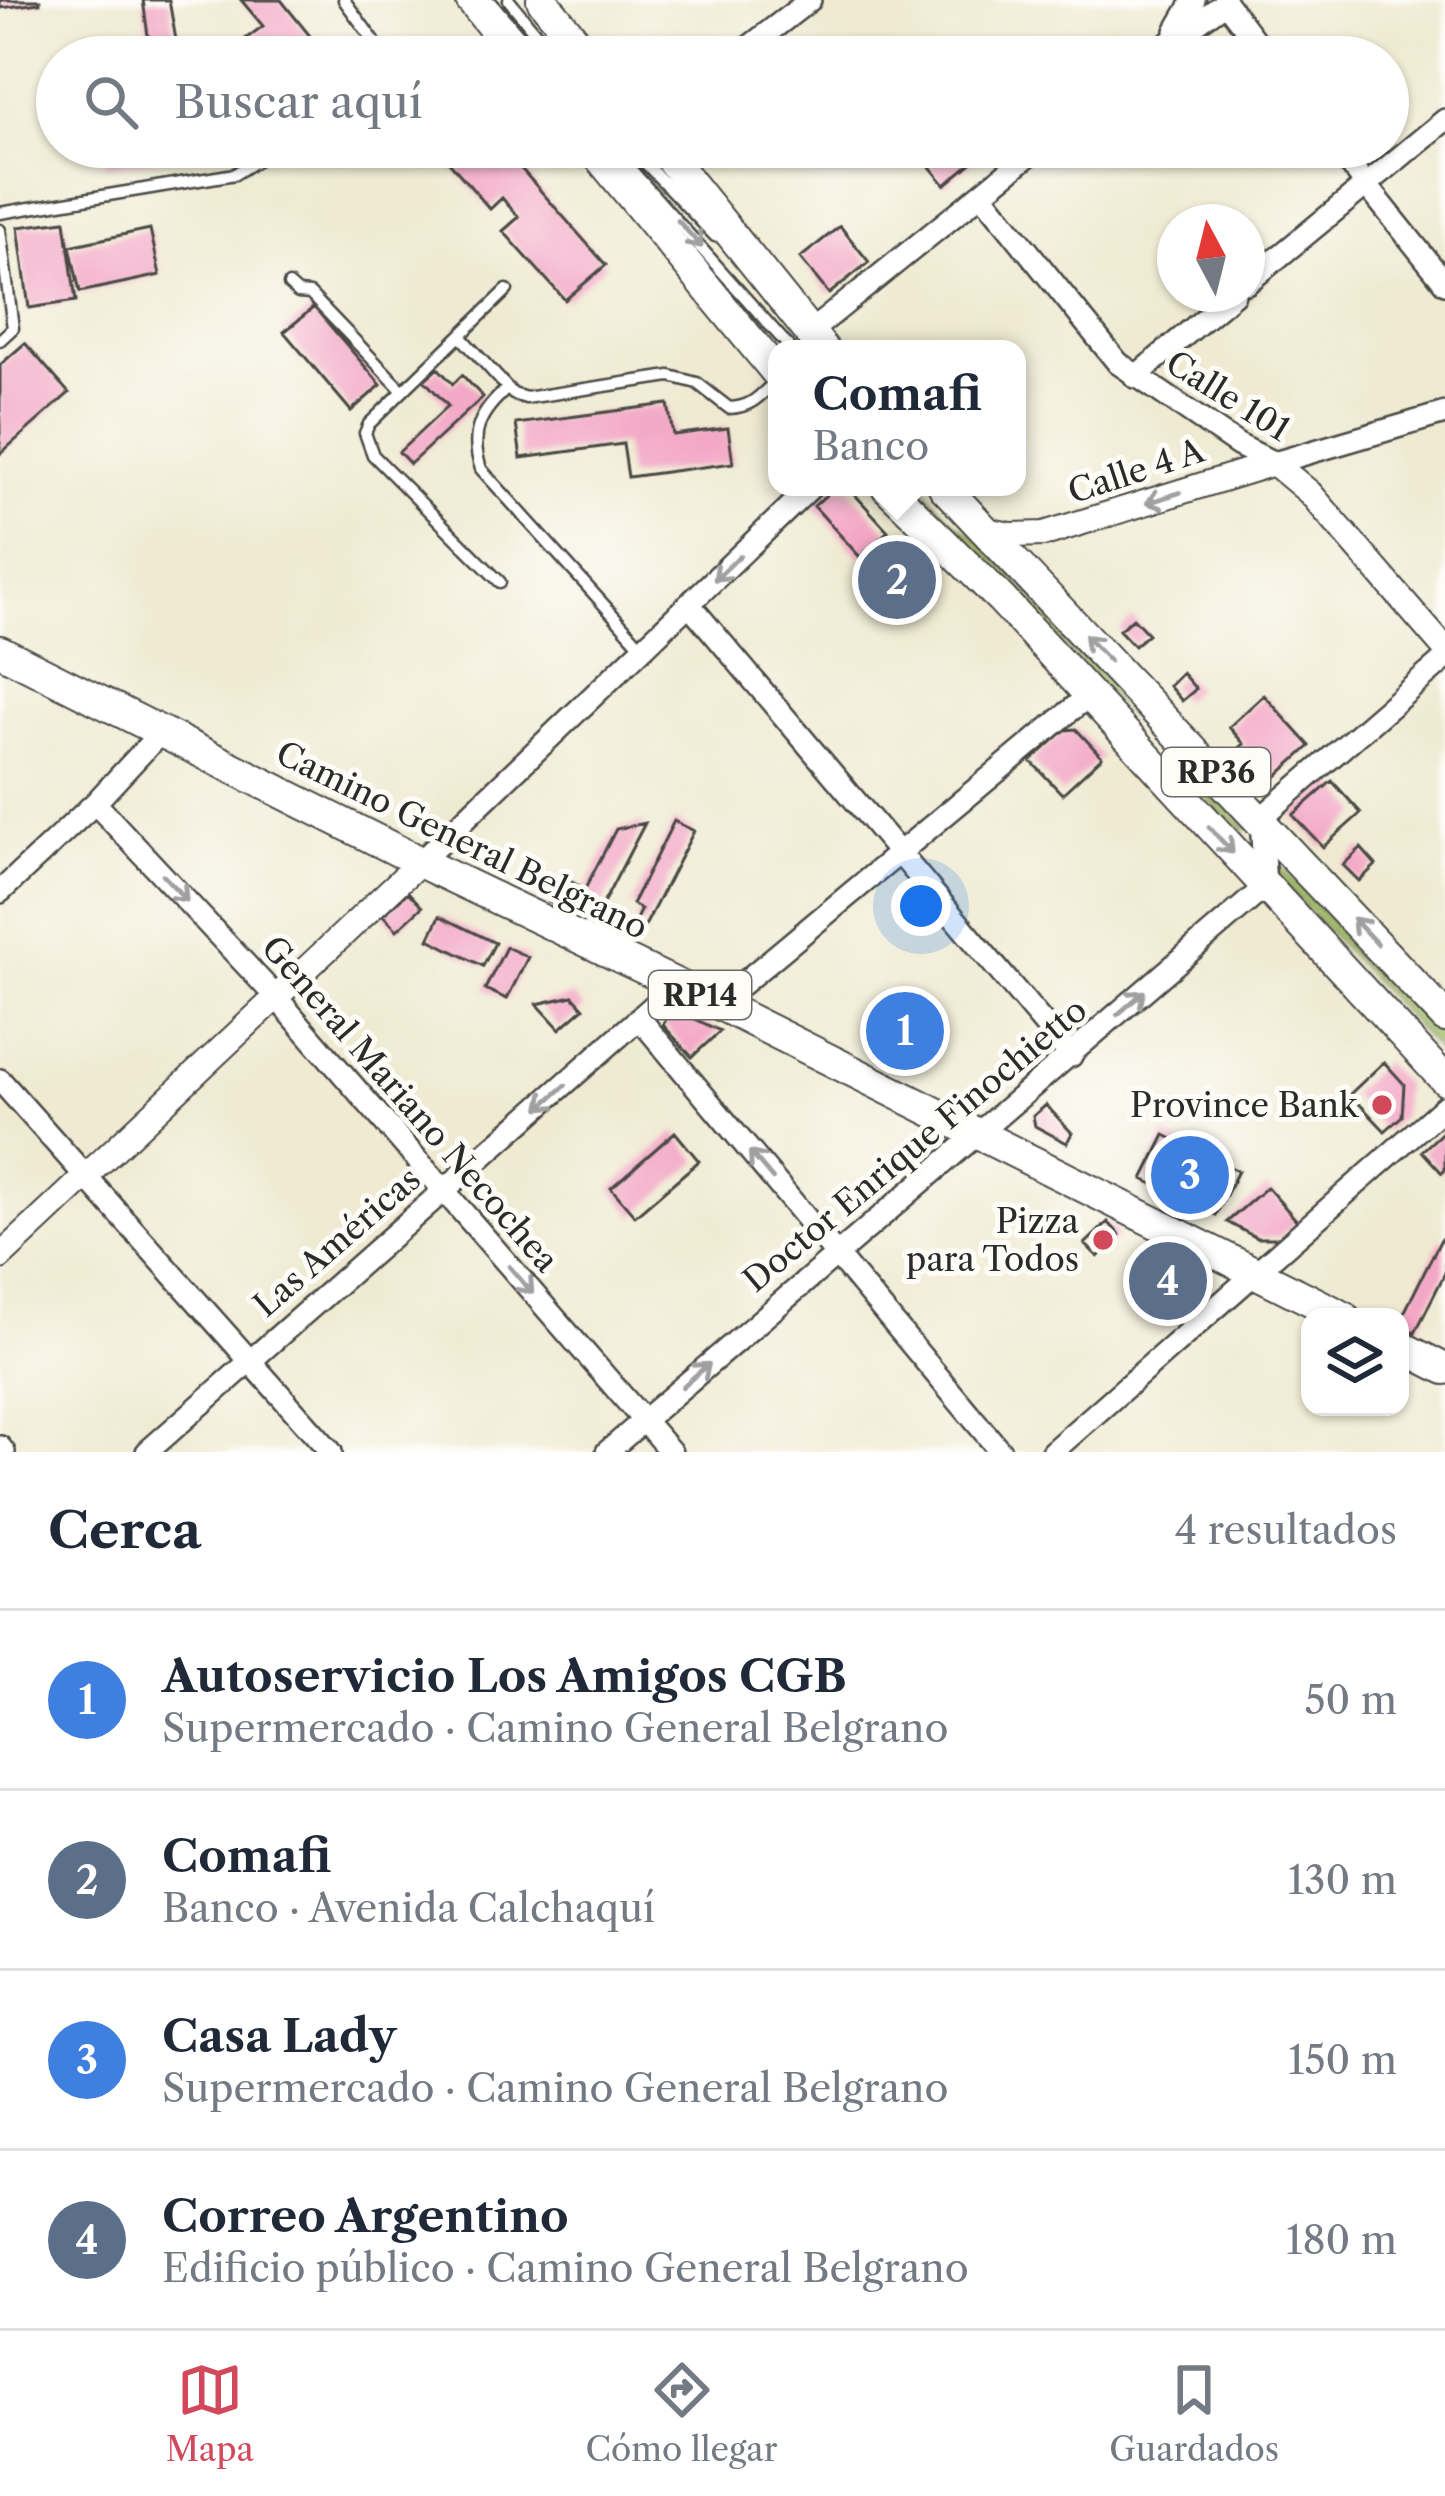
<!DOCTYPE html>
<html lang="es">
<head>
<meta charset="utf-8">
<style>
	:root { --surface:#fff; --page:#f6f6f7; --text:#1f2937; --muted:#747a83; --line:#e0e1e3; --accent:#d1495b }
	body { margin:0; font-family:"Libre Caslon Text",serif; background:var(--page); color:var(--text) }
	.controls { position:absolute; right:36px; bottom:36px; display:grid; overflow:hidden; border-radius:24px; box-shadow:0 3px 9px #0004 }
	.controls button { width:108px; height:108px; display:grid; place-items:center; padding:0; border:0; border-bottom:3px solid var(--line); background:var(--surface); color:var(--text); font:60px sans-serif }
	.compass { position:absolute; left:1157px; top:204px; width:108px; height:108px; border-radius:50%; background:var(--surface); box-shadow:0 3px 9px #0004; rotate:353deg }
	.you { position:absolute; left:921px; top:906px; width:42px; height:42px; margin:-30px; border:9px solid #fff; border-radius:50%; background:#1a73e8; box-shadow:0 0 0 18px #1a73e833 }
	.badge { display:grid; place-items:center; width:78px; height:78px; border-radius:50%; background:var(--accent); color:#fff; font-size:39px; font-weight:700 }
	.pin { position:absolute; translate:-50% -50%; border:6px solid #fff; box-shadow:0 3px 12px #0006 }
	.popup { position:absolute; left:768px; top:340px; width:258px; height:156px; box-sizing:border-box; display:grid; place-content:center; border-radius:24px; background:var(--surface); filter:drop-shadow(0 3px 9px #0005); font-size:39px; white-space:nowrap; color:var(--muted) }
	.popup b { font-size:45px; color:var(--text) }
	.popup::after { content:''; position:absolute; left:50%; top:100%; margin-left:-24px; border:24px solid transparent; border-top-color:var(--surface) }
	.list { margin:0; padding:0; list-style:none }
	h2 { display:flex; justify-content:space-between; align-items:center; height:156px; margin:0; padding:0 48px; font-size:51px }
	h2 small { font-size:39px; font-weight:400; color:var(--muted) }
	.list li { display:grid; grid-template-columns:78px 1fr auto; gap:36px; align-items:center; box-sizing:border-box; height:180px; padding:0 48px; border-top:3px solid var(--line) }
	.list b { display:block; font-size:45px; white-space:nowrap }
	.list p { margin:0; font-size:39px; white-space:nowrap; color:var(--muted) }
	.list em { font-size:39px; font-style:normal; color:var(--muted) }
	.icon { flex:none; width:66px; height:66px; fill:none; stroke:currentColor; stroke-width:2; stroke-linecap:round; stroke-linejoin:round }
	.map { position:relative; flex:none; width:1445px; height:1452px; overflow:hidden }
	.search { position:absolute; background:var(--surface); box-shadow:0 3px 9px #0004; left:36px; right:36px; top:36px; height:132px; display:flex; align-items:center; gap:30px; box-sizing:border-box; padding:0 42px; border-radius:66px; color:var(--muted); font-size:45px }
	.sheet { height:876px; background:var(--surface) }
	nav { display:flex; justify-content:space-around; align-items:center; box-sizing:border-box; height:168px; border-top:3px solid var(--line); background:var(--surface); font-size:33px; color:var(--muted) }
	nav a { display:grid; justify-items:center; gap:6px }
	nav .on { color:var(--accent) }
	.map>svg:first-child { display:block }
	.green { fill:#abc76e; stroke:#6b794c; stroke-width:3 }
	.building { fill:#f3a7c6 }
	.lines { fill:none; stroke-linecap:round; stroke-linejoin:round }
	.service-casing { stroke:#484844; stroke-width:15 }
	.minor-casing { stroke:#484844; stroke-width:26 }
	.tertiary-casing { stroke:#484844; stroke-width:28 }
	.primary-casing { stroke:#484844; stroke-width:34 }
	.service { stroke:#fff; stroke-width:10 }
	.minor { stroke:#fff; stroke-width:21 }
	.tertiary { stroke:#fff; stroke-width:24 }
	.primary { stroke:#fff; stroke-width:30 }
	.oneway { stroke:#a0a0a0 }
	.poi-dot { fill:#d1495b; stroke:#fdfcf7; stroke-width:4.5 }
	.labels { text-anchor:middle; dominant-baseline:central; stroke-width:10; stroke-linejoin:round; paint-order:stroke }
	.shield { fill:#fdfcf7; stroke:#6a6a68; stroke-width:3 }
	.shield-label { font-size:30px; font-weight:bold; fill:#2b2b2b }
	.street-label { font-size:33px; fill:#2b2b2b; stroke:#fdfcf7 }
	.poi-label { font-size:33px; fill:#2b2b2b; stroke:#fdfcf7; text-anchor:end }
</style>
</head>
<body>
<div class="map">
<svg width="1445" height="1452" viewBox="0 0 1445 1452">
	<rect width="100%" height="100%" fill="#fdfcf7"/>
	<filter id="ink" filterUnits="userSpaceOnUse"><feTurbulence type="fractalNoise" baseFrequency=".00833" numOctaves="2"/><feDisplacementMap in="SourceGraphic" scale="24" xChannelSelector="R" yChannelSelector="G"/><feConvolveMatrix kernelMatrix="1 2 1 2 8 2 1 2 1" color-interpolation-filters="sRGB"/></filter>
	<filter id="wash" filterUnits="userSpaceOnUse"><feTurbulence type="fractalNoise" baseFrequency=".004" numOctaves="4" result="noise"/><feDisplacementMap in="SourceGraphic" scale="48" xChannelSelector="R" yChannelSelector="G"/><feGaussianBlur stdDeviation="2.7" result="paint"/><feColorMatrix in="noise" values="0 0 0 0 0 0 0 0 0 0 0 0 0 0 0 0 0 1.4 0 .05"/><feComposite in="paint" operator="in"/></filter>
	<g filter="url(#wash)">
		<rect width="100%" height="100%" fill="#efead1"/>
		<path class="green" d="M916 487H922L955 523 971 533 1246 828 1239 833Z
			M1276 862 1445 1043V1058L1269 867Z"/>
		<g id="blocks">
			<path class="building" d="M0 0H40V3L0 8Z
				M143 0H169L179 57H151Z
				M241 0H281L327 57H289L277 42 258 57H221L263 26Z
				M103 147H191L192 154 106 166Z
				M436 147H502L606 265 565 300 503 231 519 217 502 198 490 209Z
				M934 147H976L982 154 945 185 922 157Z
				M65 221 76 301 29 308 18 227Z
				M840 226 869 262 829 294 800 258Z
				M150 229 160 275 80 292 70 246Z
				M314 307 381 385 351 411 284 332Z
				M25 343 69 393 0 454V365Z
				M438 368 453 384 462 375 483 397 410 464 399 452 448 406 424 380Z
				M668 404 673 435 728 428 733 463 628 477 623 444 521 458 516 424Z
				M835 487H848L888 531 860 557 814 506Z
				M906 550 928 573 888 611 866 588Z
				M1133 618 1148 634 1134 646 1119 630Z
				M1182 673 1196 689 1182 701 1169 686Z
				M1264 695 1310 746 1265 787 1254 786 1228 758 1244 744 1229 727Z
				M1076 729 1102 757 1062 794 1031 761 1065 730Z
				M1332 781 1361 813 1323 847 1293 815Z
				M674 821 694 831 645 926 635 921 641 909 632 904Z
				M645 823 592 925 549 902 562 877 585 889 616 829Z
				M1361 848 1376 865 1359 881 1343 865Z
				M408 892 422 907 397 930 383 915Z
				M440 916 495 943 483 966 429 939Z
				M506 947 528 957 507 999 485 989Z
				M573 996 584 1008 560 1029 537 1004Z
				M898 1002 932 1019 912 1060 877 1043Z
				M676 1010 720 1031 692 1057 663 1025 670 1012Z
				M1384 1062 1404 1084 1402 1116 1385 1131 1350 1094Z
				M1046 1105 1072 1133 1067 1143 1035 1126 1033 1116Z
				M1445 1130V1170L1442 1173 1422 1151Z
				M675 1132 699 1161 635 1216 611 1188Z
				M1165 1135 1238 1171 1216 1215 1143 1179Z
				M1267 1187 1297 1221 1278 1238H1257L1227 1222Z
				M1108 1222 1120 1235 1098 1257 1085 1244Z
				M1441 1239 1445 1241V1273L1415 1333 1400 1326V1321Z
				M1159 1259 1190 1277 1203 1291 1166 1323 1154 1308 1159 1303 1138 1278Z"/>
		</g>
	</g>
	<g filter="url(#ink)">
		<use href="#blocks" fill-opacity="0" stroke="#484844" stroke-width="3"/>
		<g class="lines">
			<defs>
				<path id="service" d="M344 0 374 41 379 57
					M509 0 555 57
					M492 3 537 57
					M611 147 791 349
					M630 147 715 236
					M0 213 235 174 278 147
					M0 230 13 328 0 340
					M289 285 298 293 310 294 403 391
					M460 336 513 394 526 398 670 376 697 383 729 408C753 407 760 395 777 380
					M508 388C480 412 469 433 481 469L643 648
					M500 582 373 455 365 433 369 424 507 290"/>
				<path id="minor" d="M1224 0 1267 57
					M1176 31 1194 0
					M736 57 810 0
					M1150 57 1226 2
					M1336 147 1445 283
					M982 194 1118 363 1238 445 1274 463 1445 413
					M1247 283 1445 120
					M810 332 1039 147
					M1135 377 1234 294
					M689 604 1071 1056
					M95 803 276 997 671 1452
					M420 862 811 487
					M0 892 95 803 162 731
					M718 1004 1088 696
					M640 1019 1001 1452
					M0 1080 331 1452
					M0 1447 4 1452
					M147 1452 677 985
					M607 1452 1265 887 1261 818 1445 659
					M1052 1452 1445 1106"/>
				<path id="tertiary" d="M985 530 1011 535 1044 534 1274 463 1310 493 1445 649
					M0 1257 420 862"/>
				<path id="primary" d="M471 0 517 57
					M542 0 588 57
					M591 147 777 373
					M661 147 823 349
					M887 487 1001 599 1445 1080
					M944 487 1445 1017
					M0 651 420 862 718 1004 1344 1317
					M1400 1346 1445 1369"/>
			</defs>
			<use href="#service" class="service-casing"/>
			<use href="#minor" class="minor-casing"/>
			<use href="#tertiary" class="tertiary-casing"/>
			<use href="#primary" class="primary-casing"/>
			<use href="#service" class="service"/>
			<use href="#minor" class="minor"/>
			<use href="#tertiary" class="tertiary"/>
			<use href="#primary" class="primary"/>
		</g>
		<defs><path id="oneway-shaft" d="M-6 0H5M1.5-3L5.5 0L1.5 3" fill="none" stroke-width="1.6" stroke-linecap="round" stroke-linejoin="round" transform="scale(3)"/></defs>
		<g class="oneway">
			<use href="#oneway-shaft" transform="translate(690 234) rotate(48)"/>
			<use href="#oneway-shaft" transform="translate(1163 498) rotate(162)"/>
			<use href="#oneway-shaft" transform="translate(727 568) rotate(136)"/>
			<use href="#oneway-shaft" transform="translate(1097 648) rotate(-134)"/>
			<use href="#oneway-shaft" transform="translate(1221 840) rotate(47)"/>
			<use href="#oneway-shaft" transform="translate(175 888) rotate(47)"/>
			<use href="#oneway-shaft" transform="translate(1365 931) rotate(-133)"/>
			<use href="#oneway-shaft" transform="translate(1131 1003) rotate(-41)"/>
			<use href="#oneway-shaft" transform="translate(552 1097) rotate(139)"/>
			<use href="#oneway-shaft" transform="translate(761 1165) rotate(-130)"/>
			<use href="#oneway-shaft" transform="translate(521 1280) rotate(49)"/>
			<use href="#oneway-shaft" transform="translate(696 1375) rotate(-41)"/>
		</g>
	</g>
	<g class="poi-dot">
		<circle cx="1382" cy="1105" r="12"/>
		<circle cx="1103" cy="1240" r="12"/>
	</g>
	<g class="labels">
		<g class="shield">
			<rect x="1162" y="748" width="108" height="48" rx="9"/>
			<rect x="649" y="971" width="102" height="48" rx="9"/>
		</g>
		<g class="shield-label">
			<text x="1216" y="772">RP36</text>
			<text x="700" y="995">RP14</text>
		</g>
		<g class="street-label">
			<text transform="translate(1228 396) rotate(32)">Calle 101</text>
			<text transform="translate(1136 471) rotate(-18)">Calle 4 A</text>
			<text transform="translate(462 840) rotate(26)">Camino General Belgrano</text>
			<text transform="translate(410 1104) rotate(49)">General Mariano Necochea</text>
			<text transform="translate(915 1145) rotate(-40)">Doctor Enrique Finochietto</text>
			<text transform="translate(337 1242) rotate(-41)">Las Américas</text>
		</g>
		<g class="poi-label">
			<text x="1358" y="1105">Province Bank</text>
			<text x="1079" y="1221">Pizza<tspan x="1079" dy="38">para Todos</tspan></text>
		</g>
	</g>
</svg>
<div class="controls">
<button><svg class="icon" aria-label="layers" viewBox="0 0 24 24"><path d="M12 4l9 5-9 5-9-5zM3 14l9 5 9-5"/></svg></button>
</div>
<svg class="compass" viewBox="-18 -18 36 36"><path d="M0-13l5 13h-10z" fill="#e53935"/><path d="M0 13l5-13h-10z" fill="#747a83"/></svg>
<div class="you"></div>
<div class="pin badge" style="left:905px;top:1031px;background:#3f7fe0">1</div>
<div class="pin badge" style="left:897px;top:580px;background:#5c6f8a">2</div>
<div class="popup"><b>Comafi</b>Banco</div>
<div class="pin badge" style="left:1190px;top:1175px;background:#3f7fe0">3</div>
<div class="pin badge" style="left:1168px;top:1281px;background:#5c6f8a">4</div>
<div class="search"><svg class="icon" aria-label="search" viewBox="0 0 24 24"><circle cx="10" cy="10" r="6"/><path d="M15 15l6 6"/></svg>Buscar aquí</div>
</div>
<section class="sheet">
<h2>Cerca<small>4 resultados</small></h2>
<ul class="list">
<li><span class="badge" style="background:#3f7fe0">1</span><div><b>Autoservicio Los Amigos CGB</b><p>Supermercado · Camino General Belgrano</p></div><em>50 m</em></li>
<li><span class="badge" style="background:#5c6f8a">2</span><div><b>Comafi</b><p>Banco · Avenida Calchaquí</p></div><em>130 m</em></li>
<li><span class="badge" style="background:#3f7fe0">3</span><div><b>Casa Lady</b><p>Supermercado · Camino General Belgrano</p></div><em>150 m</em></li>
<li><span class="badge" style="background:#5c6f8a">4</span><div><b>Correo Argentino</b><p>Edificio público · Camino General Belgrano</p></div><em>180 m</em></li>
</ul>
</section>
<nav>
<a class="on"><svg class="icon" aria-label="map" viewBox="0 0 24 24"><path d="M3 6l6-2 6 2 6-2v14l-6 2-6-2-6 2zM9 4v14M15 6v14"/></svg>Mapa</a>
<a><svg class="icon" aria-label="directions" viewBox="0 0 24 24"><path d="M12 3l9 9-9 9-9-9zM9 14v-3h6M13 9l2 2-2 2"/></svg>Cómo llegar</a>
<a><svg class="icon" aria-label="saved" viewBox="0 0 24 24"><path d="M7 4h10v16l-5-4-5 4z"/></svg>Guardados</a>
</nav>
</body>
</html>
